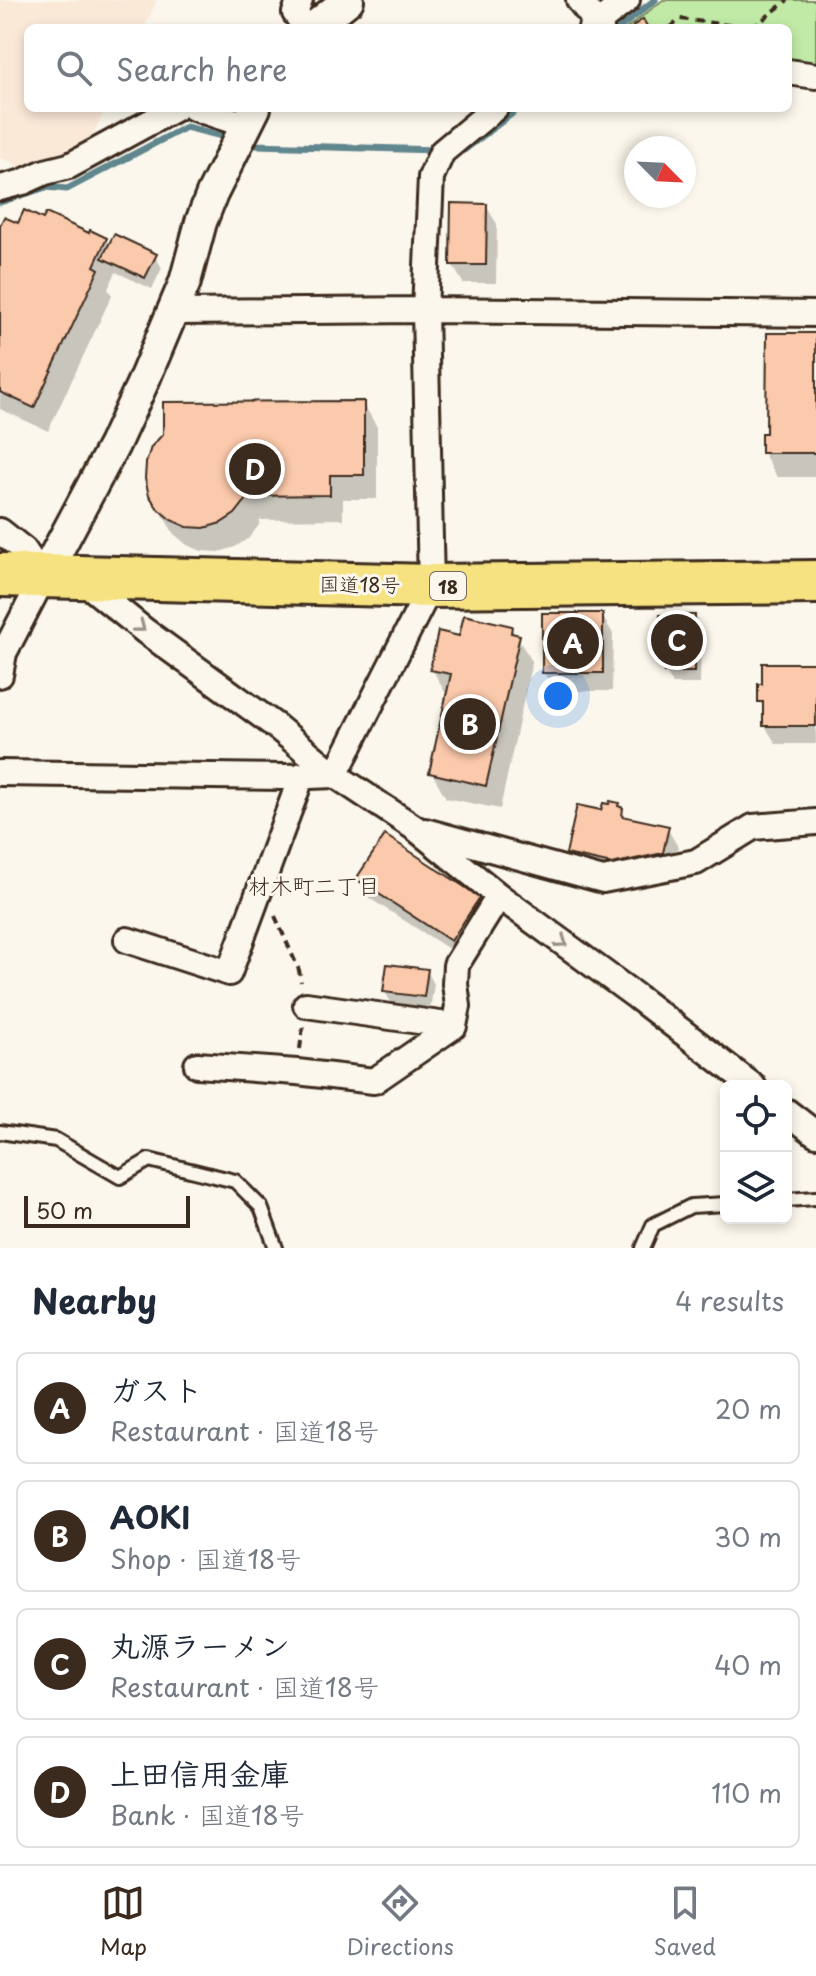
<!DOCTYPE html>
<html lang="en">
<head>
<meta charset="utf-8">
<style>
	:root { --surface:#fff; --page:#f2f2f3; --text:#1f2937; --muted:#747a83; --line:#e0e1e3; --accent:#3b2a1e }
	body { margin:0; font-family:"Playpen Sans","Klee One",sans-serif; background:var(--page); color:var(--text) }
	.controls { position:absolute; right:24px; bottom:24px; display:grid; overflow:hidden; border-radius:12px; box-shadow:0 4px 12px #0003 }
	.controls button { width:72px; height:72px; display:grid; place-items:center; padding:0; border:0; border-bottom:2px solid var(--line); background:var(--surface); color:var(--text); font:40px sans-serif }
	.compass { position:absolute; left:624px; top:136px; width:72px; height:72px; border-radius:50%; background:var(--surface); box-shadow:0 4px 12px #0003; rotate:114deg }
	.scale { position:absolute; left:24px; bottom:20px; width:166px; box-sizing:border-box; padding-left:8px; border:4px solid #3b2a1e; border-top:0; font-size:22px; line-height:28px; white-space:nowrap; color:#3b2a1e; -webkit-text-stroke:6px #fbf7ec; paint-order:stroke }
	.you { position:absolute; left:558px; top:696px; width:28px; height:28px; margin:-20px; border:6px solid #fff; border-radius:50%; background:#1a73e8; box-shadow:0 0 0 12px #1a73e833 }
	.badge { display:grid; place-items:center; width:52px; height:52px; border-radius:50%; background:var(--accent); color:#fff; font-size:26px; font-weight:700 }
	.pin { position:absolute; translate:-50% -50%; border:4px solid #fff; box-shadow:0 2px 8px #0006 }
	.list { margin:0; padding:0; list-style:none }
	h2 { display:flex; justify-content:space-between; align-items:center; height:104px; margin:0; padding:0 32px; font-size:34px }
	h2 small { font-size:26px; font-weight:400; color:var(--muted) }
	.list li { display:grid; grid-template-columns:52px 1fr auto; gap:24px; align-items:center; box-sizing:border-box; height:112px; margin:0 16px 16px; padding:0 16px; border:2px solid var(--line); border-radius:12px }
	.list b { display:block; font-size:30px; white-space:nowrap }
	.list p { margin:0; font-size:26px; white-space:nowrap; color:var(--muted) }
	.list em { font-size:26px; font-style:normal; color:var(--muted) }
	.icon { flex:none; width:44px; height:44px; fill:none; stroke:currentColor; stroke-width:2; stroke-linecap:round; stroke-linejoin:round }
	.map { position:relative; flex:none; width:816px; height:1248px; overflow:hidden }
	.search { position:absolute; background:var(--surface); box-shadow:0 4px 12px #0003; left:24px; right:24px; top:24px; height:88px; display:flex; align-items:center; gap:20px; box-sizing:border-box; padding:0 28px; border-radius:12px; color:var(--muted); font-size:30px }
	.sheet { height:616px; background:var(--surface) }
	nav { display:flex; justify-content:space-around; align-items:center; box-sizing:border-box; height:112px; border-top:2px solid var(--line); background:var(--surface); font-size:22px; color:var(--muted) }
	nav a { display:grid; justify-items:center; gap:4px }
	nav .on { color:var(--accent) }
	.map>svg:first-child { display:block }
	.built { fill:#fbe9d8 }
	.green { fill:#c0eaa6; stroke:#7e8a62; stroke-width:2 }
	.shadow { fill:#0003 }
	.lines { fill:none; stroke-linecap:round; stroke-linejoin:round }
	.stream { stroke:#61868e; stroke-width:7 }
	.building { fill:#fbc9ab; stroke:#3b2a1e; stroke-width:2 }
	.service-casing { stroke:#3b2a1e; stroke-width:18 }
	.minor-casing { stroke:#3b2a1e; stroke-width:30 }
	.tertiary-casing { stroke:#3b2a1e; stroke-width:36 }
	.trunk-casing { stroke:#3b2a1e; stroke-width:48 }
	.path { stroke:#3b2a1e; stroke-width:4; stroke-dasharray:8 6; stroke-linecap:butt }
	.service { stroke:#fbf7ec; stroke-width:12 }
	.minor { stroke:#fbf7ec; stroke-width:24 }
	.tertiary { stroke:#fbf7ec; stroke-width:30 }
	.trunk { stroke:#f6e281; stroke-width:42 }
	.oneway { stroke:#9b9085 }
	.labels { text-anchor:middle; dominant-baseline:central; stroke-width:6; stroke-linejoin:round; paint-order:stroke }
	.shield { fill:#fbf7ec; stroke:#75685c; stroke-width:2 }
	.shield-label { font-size:18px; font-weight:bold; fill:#3b2a1e }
	.street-label { font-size:20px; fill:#3b2a1e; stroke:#fbf7ec }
	.neighbourhood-label { font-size:22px; fill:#3b2a1e; stroke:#fbf7ec }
</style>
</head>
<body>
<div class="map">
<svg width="816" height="1248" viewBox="0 0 816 1248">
	<rect width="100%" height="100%" fill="#fbf7ec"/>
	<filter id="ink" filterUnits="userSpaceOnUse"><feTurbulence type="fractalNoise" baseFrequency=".0125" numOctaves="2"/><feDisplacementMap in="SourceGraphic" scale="16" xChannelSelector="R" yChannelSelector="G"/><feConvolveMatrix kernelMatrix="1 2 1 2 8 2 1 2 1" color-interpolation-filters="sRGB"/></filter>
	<g filter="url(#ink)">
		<path class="built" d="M0 0H157L144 28H28V108H106L89 142 55 160 24 172 12 162 0 158Z"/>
		<path class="green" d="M663 0H816V68L788 64V28H627Z"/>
		<path class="shadow" d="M486 206 497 224 496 283H463L452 264Z
			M19 226 90 236 106 240 110 247 155 256 162 268 152 289 116 272 108 289 112 295 48 431 0 409V230Z
			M816 335V477H777L763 452 768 435Z
			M363 403 377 427V499H343V519L260 520 259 525 249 538 235 547 219 552 202 551 187 545 174 534 151 495Z
			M602 615 613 634 612 691H555L544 673Z
			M694 617 701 630 700 684H673L661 665Z
			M511 628 532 661 500 809 446 798 432 773 449 694H446L432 669Z
			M816 665V744H776L765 726V710L760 701 764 686Z
			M618 804 627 819 667 828 678 847 673 872H579L568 853 602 813Z
			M359 879 478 899 489 918 463 958 369 898Z
			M427 971 434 984 430 1009 392 1004 385 992Z"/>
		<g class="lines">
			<path class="stream" d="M619 28 655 0
				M246 142 255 145 438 150
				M454 150H464L519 108
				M0 202 46 187 67 189 186 127 230 138"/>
		</g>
		<path class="building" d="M643 19 648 28H634L633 26Z
			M451 203 487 204 486 265H450Z
			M24 210 43 219 46 213 89 233 90 230 107 238 94 266 99 269 34 408 0 392V225L4 217 18 223Z
			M114 234 157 254 145 278 102 258Z
			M767 333H816V453H761V433H766Z
			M364 401V475H330V495L247 496 246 500 235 514 221 523 204 528 187 527 171 520 158 509 149 495 145 479 146 463 151 447 163 434V402Z
			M542 613H603V673H542Z
			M464 615 512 626 511 633 520 635 486 786 429 773 451 674 430 670 438 631 459 636Z
			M660 615H695L694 672H664L665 665H659Z
			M762 663H816V726H763V702H758V684H762Z
			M610 801 619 803 618 806 623 808 622 816 669 826 663 853 612 864 566 854 577 805 601 810 603 803 609 804Z
			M385 835 480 897 451 941 356 879Z
			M387 964 428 969 424 997 383 992Z"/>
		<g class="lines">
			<defs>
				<path id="service" d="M0 1132 56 1140 120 1177 149 1160 235 1181 261 1207 276 1248
					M786 1200 816 1198
					M643 1248 653 1225 691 1206 726 1204"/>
				<path id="minor" d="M300 0 295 13 306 28
					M579 0 601 28
					M591 28 627 0
					M788 72 816 76
					M194 108 246 125
					M0 188 23 182 45 172 69 166 176 108
					M173 312 425 310 816 314
					M0 531 24 550 43 578 4 653 0 675
					M82 580 145 631 277 727 335 775 415 828 499 896 637 997 753 1086
					M0 773 285 777 335 775
					M335 775 431 586 425 310 431 177 442 152 495 108
					M425 831 603 880 696 862 753 827 816 822
					M127 940 229 973 302 775
					M306 1005 454 1026 458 1006 455 984 456 965 499 896
					M197 1065 297 1072 374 1081 454 1026
					M786 1111 816 1134"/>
				<path id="tertiary" d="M313 28 348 0
					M43 578 114 445 143 382 185 282 201 222 212 194 255 108"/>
				<path id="trunk" d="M0 575 431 586 816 582"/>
			</defs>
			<use href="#service" class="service-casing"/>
			<use href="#minor" class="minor-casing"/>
			<use href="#tertiary" class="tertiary-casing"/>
			<use href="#trunk" class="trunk-casing"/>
			<path class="path" d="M670 28 680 19 751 28
				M752 28 788 0
				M275 916 299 970 301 982
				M300 1049 303 1026"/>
			<use href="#service" class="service"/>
			<use href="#minor" class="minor"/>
			<use href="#tertiary" class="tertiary"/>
			<use href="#trunk" class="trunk"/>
		</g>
		<defs><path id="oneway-chevron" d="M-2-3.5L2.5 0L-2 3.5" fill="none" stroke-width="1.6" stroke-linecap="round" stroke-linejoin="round" transform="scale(2)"/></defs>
		<g class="oneway">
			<use href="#oneway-chevron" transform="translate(140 627) rotate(38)"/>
			<use href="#oneway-chevron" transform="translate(562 942) rotate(36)"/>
		</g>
	</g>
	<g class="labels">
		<rect class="shield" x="430" y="572" width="36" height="28" rx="6"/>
		<g class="shield-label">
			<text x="448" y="586">18</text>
		</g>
		<g class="street-label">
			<text transform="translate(360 584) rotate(1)">国道18号</text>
		</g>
		<g class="neighbourhood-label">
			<text x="314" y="884">材木町二丁目</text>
		</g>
	</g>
</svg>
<div class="controls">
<button><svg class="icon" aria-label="locate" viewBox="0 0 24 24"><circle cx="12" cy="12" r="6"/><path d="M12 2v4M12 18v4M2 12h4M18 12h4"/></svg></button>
<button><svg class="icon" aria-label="layers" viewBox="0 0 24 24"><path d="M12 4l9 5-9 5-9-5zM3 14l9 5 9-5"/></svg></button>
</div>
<svg class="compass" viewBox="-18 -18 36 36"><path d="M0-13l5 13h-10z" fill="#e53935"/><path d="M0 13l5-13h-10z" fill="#747a83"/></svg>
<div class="scale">50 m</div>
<div class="you"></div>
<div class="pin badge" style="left:573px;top:643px">A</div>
<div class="pin badge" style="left:470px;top:724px">B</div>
<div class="pin badge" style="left:677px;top:640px">C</div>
<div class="pin badge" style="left:255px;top:469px">D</div>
<div class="search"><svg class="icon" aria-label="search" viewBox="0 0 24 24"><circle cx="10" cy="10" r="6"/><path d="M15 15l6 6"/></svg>Search here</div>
</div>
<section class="sheet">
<h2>Nearby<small>4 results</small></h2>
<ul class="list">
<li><span class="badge">A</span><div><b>ガスト</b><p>Restaurant · 国道18号</p></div><em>20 m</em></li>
<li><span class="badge">B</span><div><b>AOKI</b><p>Shop · 国道18号</p></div><em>30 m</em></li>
<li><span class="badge">C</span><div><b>丸源ラーメン</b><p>Restaurant · 国道18号</p></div><em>40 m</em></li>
<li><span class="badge">D</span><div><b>上田信用金庫</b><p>Bank · 国道18号</p></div><em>110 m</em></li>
</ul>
</section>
<nav>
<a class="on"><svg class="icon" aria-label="map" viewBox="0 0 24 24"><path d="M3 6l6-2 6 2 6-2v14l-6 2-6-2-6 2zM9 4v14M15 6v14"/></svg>Map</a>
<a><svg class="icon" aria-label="directions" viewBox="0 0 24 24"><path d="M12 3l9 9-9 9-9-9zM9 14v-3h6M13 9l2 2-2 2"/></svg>Directions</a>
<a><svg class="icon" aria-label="saved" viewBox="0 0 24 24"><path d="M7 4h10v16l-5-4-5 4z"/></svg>Saved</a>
</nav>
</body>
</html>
